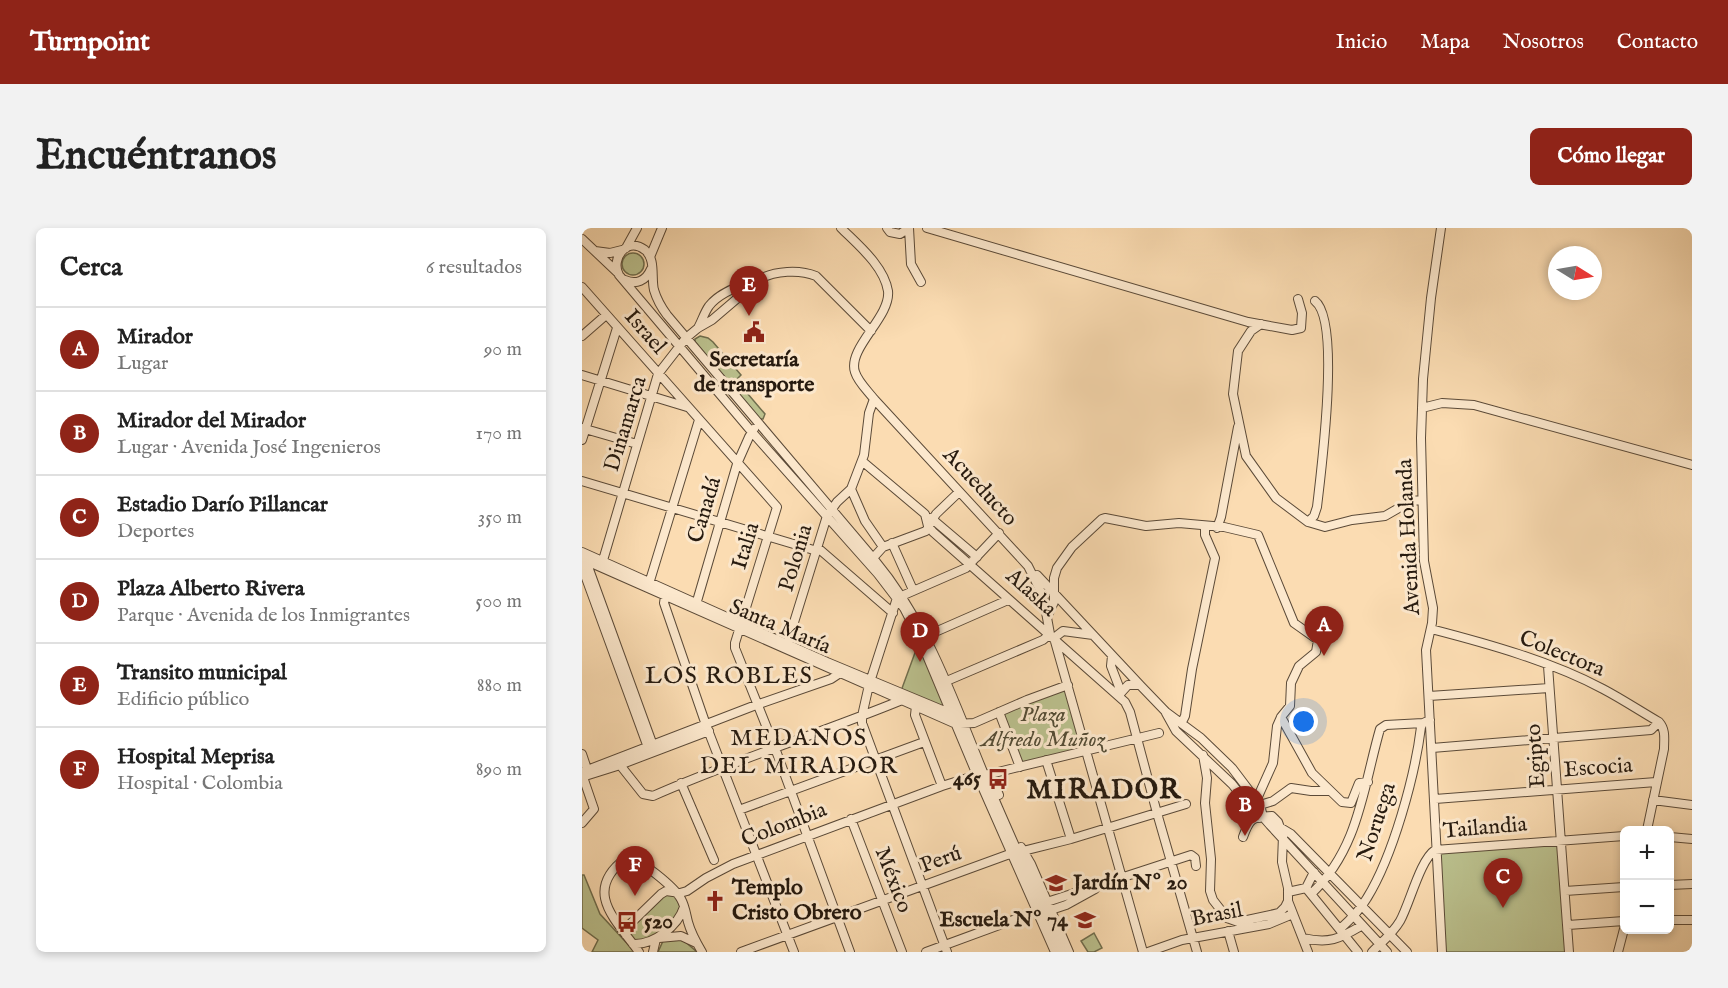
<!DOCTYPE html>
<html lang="es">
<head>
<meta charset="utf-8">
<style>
	:root { --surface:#fff; --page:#f2f2f2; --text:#222; --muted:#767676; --line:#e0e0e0; --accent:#8f2418 }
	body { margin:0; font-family:"IM FELL English",serif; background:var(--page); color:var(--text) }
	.controls { position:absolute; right:18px; bottom:18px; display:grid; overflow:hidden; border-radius:9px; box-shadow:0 3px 9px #0003 }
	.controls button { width:54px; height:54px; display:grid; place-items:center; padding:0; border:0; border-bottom:2px solid var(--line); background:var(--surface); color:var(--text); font:30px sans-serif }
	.compass { position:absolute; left:966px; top:18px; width:54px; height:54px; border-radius:50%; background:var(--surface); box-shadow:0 3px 9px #0003; rotate:101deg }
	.you { position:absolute; left:722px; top:494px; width:21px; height:21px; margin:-15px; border:4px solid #fff; border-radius:50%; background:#1a73e8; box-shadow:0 0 0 9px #1a73e833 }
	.badge { display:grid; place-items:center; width:39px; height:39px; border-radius:50%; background:var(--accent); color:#fff; font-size:20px; font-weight:700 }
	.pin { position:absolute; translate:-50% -50px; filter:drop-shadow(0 2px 3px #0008) }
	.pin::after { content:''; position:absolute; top:32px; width:21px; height:18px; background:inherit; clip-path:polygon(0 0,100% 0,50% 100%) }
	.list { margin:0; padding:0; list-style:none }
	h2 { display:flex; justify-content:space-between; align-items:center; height:78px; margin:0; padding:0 24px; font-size:26px }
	h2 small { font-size:20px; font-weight:400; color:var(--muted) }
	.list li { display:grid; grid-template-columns:39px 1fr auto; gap:18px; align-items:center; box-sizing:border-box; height:84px; padding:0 24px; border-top:2px solid var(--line) }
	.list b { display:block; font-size:22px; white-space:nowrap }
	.list p { margin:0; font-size:20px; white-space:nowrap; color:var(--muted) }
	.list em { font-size:20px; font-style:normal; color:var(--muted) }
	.map { position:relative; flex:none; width:1110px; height:724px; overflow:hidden; border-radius:9px }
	header { display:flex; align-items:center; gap:36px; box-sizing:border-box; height:84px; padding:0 30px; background:var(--accent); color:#fff }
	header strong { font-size:28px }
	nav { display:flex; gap:33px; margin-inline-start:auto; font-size:21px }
	.intro { display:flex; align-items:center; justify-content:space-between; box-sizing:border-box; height:144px; padding:0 36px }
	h1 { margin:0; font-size:42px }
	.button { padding:15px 27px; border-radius:9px; background:var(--accent); color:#fff; font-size:21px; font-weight:700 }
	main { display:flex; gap:36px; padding:0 36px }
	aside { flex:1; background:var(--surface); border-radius:9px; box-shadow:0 3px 9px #0003 }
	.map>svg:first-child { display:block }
	.green { fill:#bbc18e; stroke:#706e4e; stroke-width:1.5 }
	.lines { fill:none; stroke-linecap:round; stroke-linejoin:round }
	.minor-casing { stroke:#5b4a38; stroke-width:10 }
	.minor { stroke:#fce8cd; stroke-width:8 }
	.labels { text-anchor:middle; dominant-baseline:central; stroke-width:6; stroke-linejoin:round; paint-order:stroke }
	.street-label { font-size:22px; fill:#261a0f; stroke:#fce8cd }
	.poi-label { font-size:22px; font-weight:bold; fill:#261a0f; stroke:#fce8cd; text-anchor:start }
	.park-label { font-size:22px; font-style:italic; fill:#534c35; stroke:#fce8cd }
	.neighbourhood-label { font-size:24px; letter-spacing:1.5px; fill:#261a0f; stroke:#fce8cd }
	.district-label { font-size:28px; font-weight:bold; letter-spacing:1.5px; fill:#261a0f; stroke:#fce8cd }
</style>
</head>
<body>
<header>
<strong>Turnpoint</strong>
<nav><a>Inicio</a><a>Mapa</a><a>Nosotros</a><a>Contacto</a></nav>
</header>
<div class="intro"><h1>Encuéntranos</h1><a class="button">Cómo llegar</a></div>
<main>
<aside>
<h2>Cerca<small>6 resultados</small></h2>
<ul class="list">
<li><span class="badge">A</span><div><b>Mirador</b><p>Lugar</p></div><em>90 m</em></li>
<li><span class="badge">B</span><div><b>Mirador del Mirador</b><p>Lugar · Avenida José Ingenieros</p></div><em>170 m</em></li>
<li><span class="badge">C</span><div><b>Estadio Darío Pillancar</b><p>Deportes</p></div><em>350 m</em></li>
<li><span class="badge">D</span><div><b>Plaza Alberto Rivera</b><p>Parque · Avenida de los Inmigrantes</p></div><em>500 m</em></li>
<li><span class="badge">E</span><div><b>Transito municipal</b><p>Edificio público</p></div><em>880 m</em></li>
<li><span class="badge">F</span><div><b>Hospital Meprisa</b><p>Hospital · Colombia</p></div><em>890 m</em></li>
</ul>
</aside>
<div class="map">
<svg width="1110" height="724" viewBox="0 0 1110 724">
	<rect width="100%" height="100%" fill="#fbdcb2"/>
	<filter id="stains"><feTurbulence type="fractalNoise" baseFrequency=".00333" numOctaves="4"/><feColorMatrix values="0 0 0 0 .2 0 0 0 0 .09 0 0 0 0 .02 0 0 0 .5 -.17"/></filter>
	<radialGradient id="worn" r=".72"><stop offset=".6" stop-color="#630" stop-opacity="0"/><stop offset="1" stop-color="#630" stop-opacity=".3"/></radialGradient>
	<path class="green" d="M40 36a11 11 0 1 1 22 0a11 11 0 1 1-22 0Z
		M118 108 126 110 131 114 159 147 154 152 183 186 181 191H178L113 114V111Z
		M338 411 369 486 319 463Z
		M486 457 504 523 438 539 417 484Z
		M979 612 987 724H860L855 621Z
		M0 647H2L18 686 53 724H10L16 712 0 700Z
		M92 664 102 679 74 711 51 716 44 703 79 666Z
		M512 705 520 720 512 724H506L499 713Z
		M100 711 115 724H76L81 713Z"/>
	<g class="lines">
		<defs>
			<path id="minor" d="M259 0C276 17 302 38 306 63 309 89 265 120 273 144 276 154 286 163 292 171L446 338 461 368 468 406
				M305 0 308 4 318 6 327 0
				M327 0 329 36 339 54
				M345 0 666 94 710 102 719 100 720 85 716 71
				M859 0 849 70 841 151 839 210 842 333 851 380 850 395 844 422 860 724
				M0 11 35 44
				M44 20 55 0
				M13 23 28 25 40 22
				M68 29 80 0
				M43 52C54 57 64 53 69 41
				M0 59 195 279 153 415V420L193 520 268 724
				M679 96 669 103 656 123 651 166 664 228 694 270 726 294 743 299 770 292 803 288 829 273 840 272
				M116 100C120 93 122 85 127 78 137 65 156 58 172 53
				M0 108 24 87
				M0 147 105 179
				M292 171 287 185 282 227 269 261 283 293 301 319
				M840 180 860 175 892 177 1110 237
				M0 200 55 216
				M0 212 35 100
				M280 233 343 286 346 298 351 304 543 474 548 484 575 585 615 724
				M0 253 235 323
				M349 290 395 329
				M726 294 732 288 735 279C739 244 759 93 733 73
				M635 300 639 289 656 199
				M310 315 331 362
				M236 320 311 385
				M0 324 245 434 370 486
				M291 330 301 319 344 303 354 286 377 264
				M0 331 374 496 392 495 445 472 486 457
				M4 333 73 523
				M0 339 68 525
				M19 339 76 146 104 110 116 100 130 92 178 51C193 43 217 41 234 48L289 103
				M455 347 558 457
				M66 359 117 192
				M83 368 82 375 124 497 212 724
				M113 380 155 236 167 209 172 201
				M465 389 472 374V350L475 340 490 319 520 291 523 290 564 298 597 295 642 299 676 307 712 395 736 412 734 424 717 438 709 455 708 478 699 489 695 498 691 535 674 573
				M849 401C907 416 968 433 1021 461 1040 471 1058 483 1077 494 1084 502 1082 511 1082 521L1065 602
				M511 407 481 403 472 410 561 724
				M344 408 426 372
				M204 420 245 288 255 274 269 261
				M530 428 529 438 539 464
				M966 438 987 724
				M360 455 461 412 468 406
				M537 467 546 457H558L584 484 619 510 650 540 678 577 681 589 688 597 805 724
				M847 468 967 460
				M334 478 333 487 360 558
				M417 484 438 539
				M584 485 594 503 650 556 677 590
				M699 489 730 545 760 574 769 575 777 555 786 554
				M600 494 603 488 610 441 633 330 623 307V298
				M850 520 1069 502 1077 494
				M0 526 6 544
				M621 527 625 550 623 575 629 631 628 663 631 672 645 690 656 694 697 685 703 679 706 673
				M464 532 489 611
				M38 537 61 566 71 568C152 532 237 506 320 472
				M0 544 174 477 249 451 258 445
				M408 546 417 567
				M0 549 35 538 127 503
				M99 555 132 632
				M853 571 1074 554
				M1071 572 1110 577
				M678 577 691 573 709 560 729 563H747
				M157 582 342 514
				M269 591 320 724
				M0 595 12 581 0 546
				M699 600 709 606 825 724
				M661 609C668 590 670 589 690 588L696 594 701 608 700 634 706 660V673L726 724
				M1088 609 1110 611
				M439 619 449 636 487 724
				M1088 657 1110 656
				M724 660 776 724
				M983 663 1042 659
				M706 664 724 660 732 644
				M729 666C777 621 781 560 798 501L804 497 841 495
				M465 674 609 627 613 630 614 638
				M469 682 484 677 513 661
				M1088 692H1110
				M986 697 1042 693
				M758 701C768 692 778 682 785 670 811 628 833 548 839 499L841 495 848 492
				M646 703 652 724
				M44 707 47 697 79 666 84 663 98 665 105 663 124 650 151 636 360 558 395 547 408 546 577 505
				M77 710 99 708 114 715
				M721 710C747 716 757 711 779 698
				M51 716C72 717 96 698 102 679
				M57 724C33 691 0 663 44 630 57 629 93 660 99 671 103 678 104 686 106 694 109 705 114 714 120 724
				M71 724 74 711
				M159 724 425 627 489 611 604 576
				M344 724 450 685
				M365 724 280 495V488L287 457 315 370 384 340 417 305
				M473 724 395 547 338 411 322 380 296 346 169 203 37 47C28 31 45 8 63 22 74 31 69 50 72 62 75 72 79 79 85 87L291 330C346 396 369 466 401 544 426 605 454 664 481 724
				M566 724 600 712 687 696 711 686
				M790 724C800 714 811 705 818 693 828 675 838 632 853 622L1042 608
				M1036 724 1042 701"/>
		</defs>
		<use href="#minor" class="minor-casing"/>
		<use href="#minor" class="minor"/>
	</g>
	<defs>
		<symbol id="civic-bare" viewBox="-9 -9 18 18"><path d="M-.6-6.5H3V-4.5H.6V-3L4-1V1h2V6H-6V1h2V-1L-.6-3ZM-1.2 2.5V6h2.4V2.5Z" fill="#8f2418" stroke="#fce8cd" stroke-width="2.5" paint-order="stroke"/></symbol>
		<symbol id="bus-bare" viewBox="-9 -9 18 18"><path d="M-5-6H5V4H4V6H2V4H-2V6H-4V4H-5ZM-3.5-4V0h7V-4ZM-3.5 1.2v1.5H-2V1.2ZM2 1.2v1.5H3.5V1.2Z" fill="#8f2418" stroke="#fce8cd" stroke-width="2.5" paint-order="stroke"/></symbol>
		<symbol id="school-bare" viewBox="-9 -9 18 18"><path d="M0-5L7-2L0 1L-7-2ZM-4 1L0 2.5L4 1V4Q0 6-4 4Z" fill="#8f2418" stroke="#fce8cd" stroke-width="2.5" paint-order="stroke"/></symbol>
		<symbol id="church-bare" viewBox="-9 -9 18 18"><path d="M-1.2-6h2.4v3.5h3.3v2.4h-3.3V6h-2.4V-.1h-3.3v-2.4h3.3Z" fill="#8f2418" stroke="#fce8cd" stroke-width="2.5" paint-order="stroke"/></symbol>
	</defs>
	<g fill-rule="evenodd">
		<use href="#civic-bare" x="157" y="89" width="30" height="30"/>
		<use href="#bus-bare" x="401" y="536" width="30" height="30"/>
		<use href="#school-bare" x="459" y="640" width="30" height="30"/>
		<use href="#church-bare" x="118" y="658" width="30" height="30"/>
		<use href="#school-bare" x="488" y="677" width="30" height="30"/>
		<use href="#bus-bare" x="30" y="679" width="30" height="30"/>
	</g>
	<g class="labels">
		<g class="street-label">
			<text transform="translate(63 104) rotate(49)">Israel</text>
			<text transform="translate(44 196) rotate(-73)">Dinamarca</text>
			<text transform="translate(398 259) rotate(47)">Acueducto</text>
			<text transform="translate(123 282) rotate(-73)">Canadá</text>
			<text transform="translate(827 309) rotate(-93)">Avenida Holanda</text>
			<text transform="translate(164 318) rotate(-73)">Italia</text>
			<text transform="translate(214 330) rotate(-73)">Polonia</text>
			<text transform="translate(449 365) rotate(42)">Alaska</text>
			<text transform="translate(198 399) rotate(23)">Santa María</text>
			<text transform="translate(980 426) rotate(22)">Colectora</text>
			<text transform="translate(954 528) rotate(-94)">Egipto</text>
			<text transform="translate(1016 540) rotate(-4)">Escocia</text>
			<text transform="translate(795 594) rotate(-72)">Noruega</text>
			<text transform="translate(202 597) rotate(-21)">Colombia</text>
			<text transform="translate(903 600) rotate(-5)">Tailandia</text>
			<text transform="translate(359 632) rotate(-20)">Perú</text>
			<text transform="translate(311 652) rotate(69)">México</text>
			<text transform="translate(635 687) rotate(-11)">Brasil</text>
		</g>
		<g class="poi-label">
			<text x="172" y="132" text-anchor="middle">Secretaría<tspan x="172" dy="25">de transporte</tspan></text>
			<text x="399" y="551" text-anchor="end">465</text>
			<text x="491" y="655">Jardín Nº 20</text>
			<text x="150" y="660">Templo<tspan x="150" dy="25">Cristo Obrero</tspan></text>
			<text x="486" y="692" text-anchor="end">Escuela Nº 74</text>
			<text x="62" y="694">520</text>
		</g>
		<g class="park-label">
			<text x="461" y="487">Plaza<tspan x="461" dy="25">Alfredo Muñoz</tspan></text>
		</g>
		<g class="neighbourhood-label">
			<text x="147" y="448">LOS ROBLES</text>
			<text x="217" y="510">MEDANOS<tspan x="217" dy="28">DEL MIRADOR</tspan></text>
		</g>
		<g class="district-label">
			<text x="522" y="562">MIRADOR</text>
		</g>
	</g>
	<rect width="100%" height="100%" filter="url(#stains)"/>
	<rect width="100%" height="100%" fill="url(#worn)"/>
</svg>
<div class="controls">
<button>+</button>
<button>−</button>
</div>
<svg class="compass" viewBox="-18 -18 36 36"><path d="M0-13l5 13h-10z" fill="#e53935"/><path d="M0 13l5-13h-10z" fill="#767676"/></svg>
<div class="you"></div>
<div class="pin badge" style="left:742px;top:428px">A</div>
<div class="pin badge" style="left:663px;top:608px">B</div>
<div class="pin badge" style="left:921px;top:680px">C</div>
<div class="pin badge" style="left:338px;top:434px">D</div>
<div class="pin badge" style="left:167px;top:88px">E</div>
<div class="pin badge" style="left:53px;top:668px">F</div>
</div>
</main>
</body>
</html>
